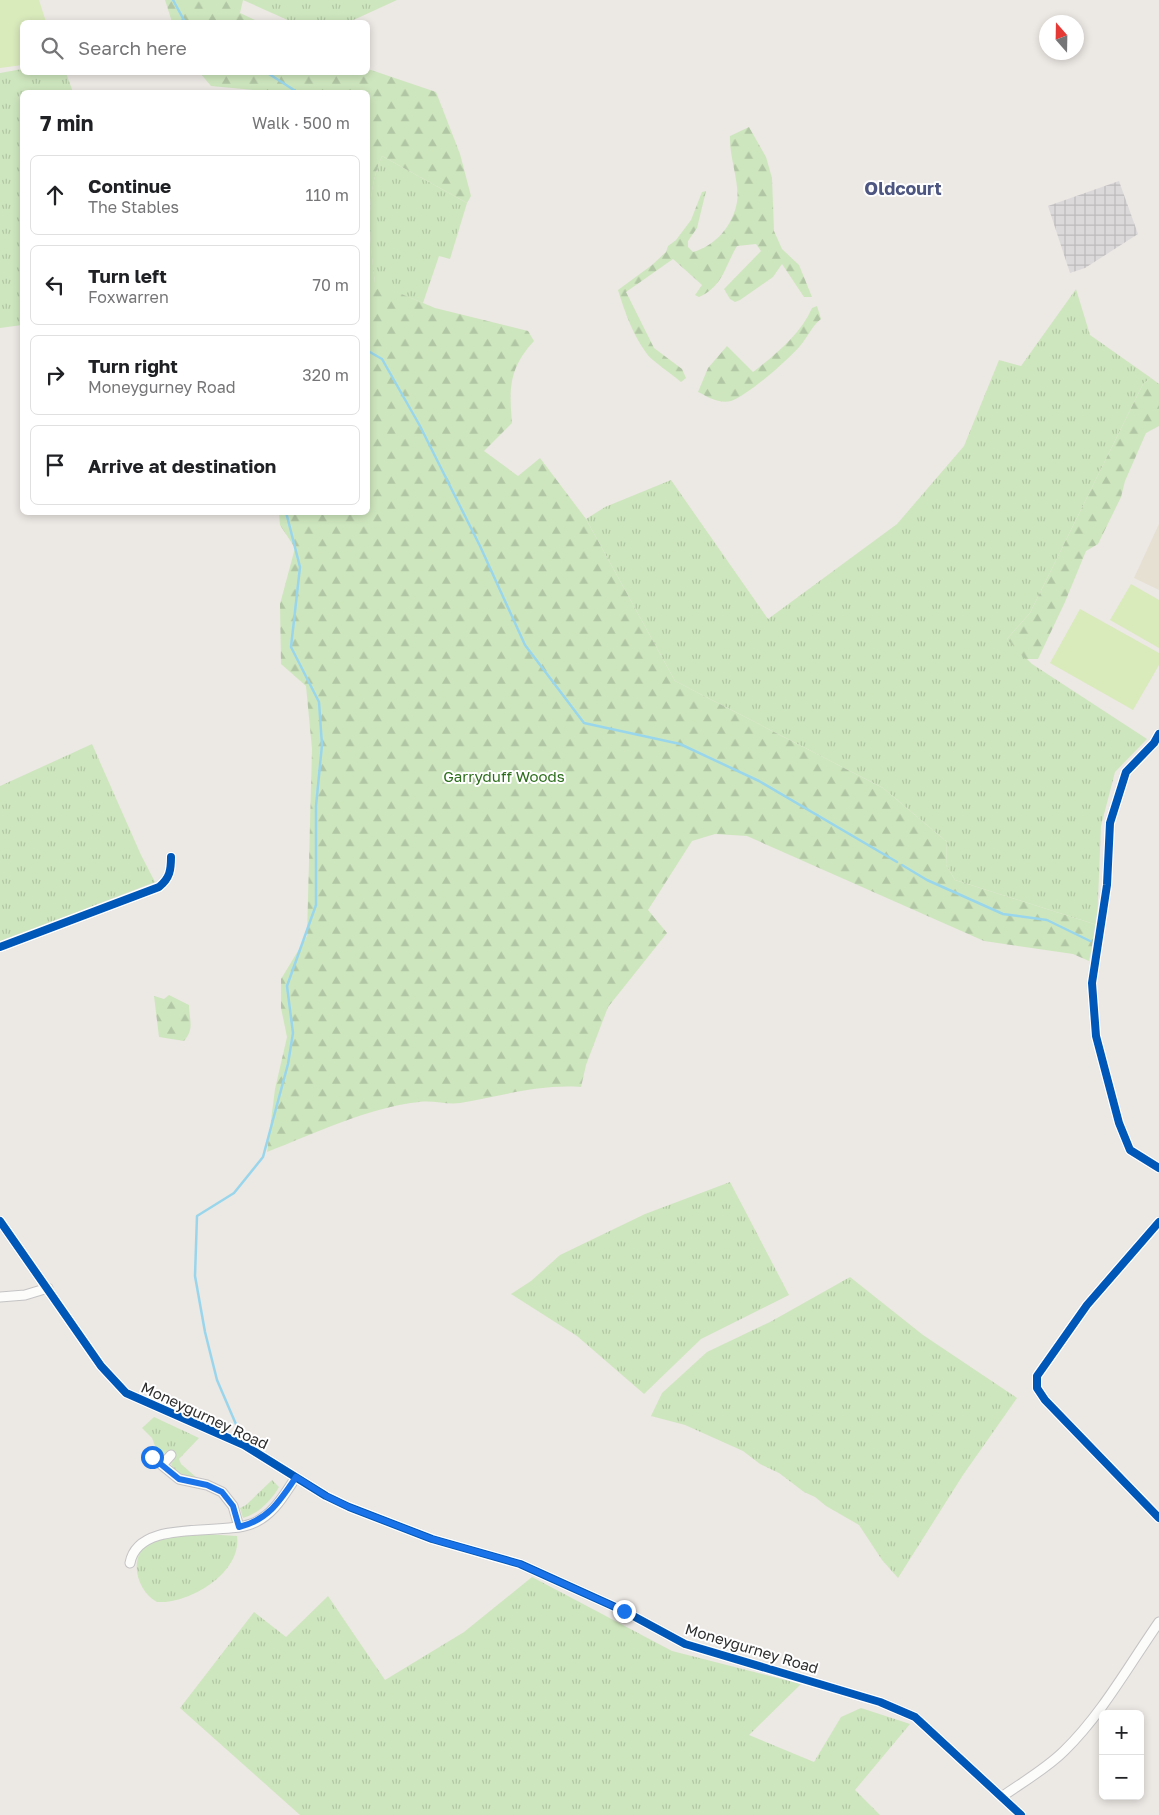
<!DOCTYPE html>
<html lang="en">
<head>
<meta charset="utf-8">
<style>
	:root { --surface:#fff; --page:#f6f6f6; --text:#202124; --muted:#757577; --line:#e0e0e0 }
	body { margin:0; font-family:"Golos Text",sans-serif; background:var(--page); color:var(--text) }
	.controls { position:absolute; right:15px; bottom:15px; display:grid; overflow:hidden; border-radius:8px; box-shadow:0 2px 8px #0003 }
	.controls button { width:45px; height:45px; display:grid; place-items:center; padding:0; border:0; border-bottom:1px solid var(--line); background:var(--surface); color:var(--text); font:25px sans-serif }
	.compass { position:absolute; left:1039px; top:15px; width:45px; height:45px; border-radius:50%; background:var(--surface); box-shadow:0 2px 8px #0003; rotate:340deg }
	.stop { position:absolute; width:15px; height:15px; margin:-11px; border:4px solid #1a73e8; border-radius:50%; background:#fff }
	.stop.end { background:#1a73e8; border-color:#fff; box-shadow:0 1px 5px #0008 }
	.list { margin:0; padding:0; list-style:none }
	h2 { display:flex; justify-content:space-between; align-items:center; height:65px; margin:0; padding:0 20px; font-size:21px }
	h2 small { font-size:16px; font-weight:400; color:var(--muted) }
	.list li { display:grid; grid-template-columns:32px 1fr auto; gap:15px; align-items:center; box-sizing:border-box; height:80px; margin:0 10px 10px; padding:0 10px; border:1px solid var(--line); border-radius:8px }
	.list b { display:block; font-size:19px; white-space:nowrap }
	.list p { margin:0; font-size:16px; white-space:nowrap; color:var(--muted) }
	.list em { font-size:16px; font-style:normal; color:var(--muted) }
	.icon { flex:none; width:28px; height:28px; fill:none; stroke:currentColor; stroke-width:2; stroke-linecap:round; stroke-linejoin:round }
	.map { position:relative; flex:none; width:1159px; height:1815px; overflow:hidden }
	.search { position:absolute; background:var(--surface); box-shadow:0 2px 8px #0003; left:20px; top:20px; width:350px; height:55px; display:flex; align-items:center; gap:12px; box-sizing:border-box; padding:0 18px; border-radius:8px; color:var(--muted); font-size:19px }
	.panel { position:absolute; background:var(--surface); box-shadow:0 2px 8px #0003; left:20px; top:90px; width:350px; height:425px; border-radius:8px }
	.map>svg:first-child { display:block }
	.industrial { fill:url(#industrial-grid) }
	.education { fill:#e6e0d3 }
	.grass { fill:url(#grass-tufts) }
	.forest { fill:url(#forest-firs) }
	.pitch { fill:#d9eabb }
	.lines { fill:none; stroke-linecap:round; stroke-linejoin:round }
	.stream { stroke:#99d6ec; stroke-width:2.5 }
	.minor-casing { stroke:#c5c4c5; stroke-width:11 }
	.minor { stroke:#fcfcfb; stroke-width:9 }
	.cycleway-casing { stroke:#fff; stroke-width:11 }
	.cycleway { stroke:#0057b8; stroke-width:8 }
	.route { stroke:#1a73e8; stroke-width:6 }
	.labels { text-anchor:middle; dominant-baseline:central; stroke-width:4; stroke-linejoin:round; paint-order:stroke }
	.park-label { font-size:15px; fill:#2c6e1b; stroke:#fff }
	.street-label { font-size:15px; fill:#2e2e2e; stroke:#fff }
	.quarter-label { font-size:18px; font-weight:bold; fill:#4d5680; stroke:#fff }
</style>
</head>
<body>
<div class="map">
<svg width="1159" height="1815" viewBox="0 0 1159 1815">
	<defs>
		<pattern id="industrial-grid" width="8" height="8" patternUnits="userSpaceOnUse" patternTransform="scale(1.25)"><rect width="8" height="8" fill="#dcd9db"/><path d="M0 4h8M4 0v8" fill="none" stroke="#bdbbbc"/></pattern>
		<pattern id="grass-tufts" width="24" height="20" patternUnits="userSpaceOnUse" patternTransform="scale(1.25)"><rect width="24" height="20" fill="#cee6be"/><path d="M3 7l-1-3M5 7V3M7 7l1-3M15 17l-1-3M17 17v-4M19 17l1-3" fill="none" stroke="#b1c6a4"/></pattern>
		<pattern id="forest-firs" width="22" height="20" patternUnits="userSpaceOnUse" patternTransform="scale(1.25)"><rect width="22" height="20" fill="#cee6be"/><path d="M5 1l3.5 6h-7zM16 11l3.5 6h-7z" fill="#b1c6a4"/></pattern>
	</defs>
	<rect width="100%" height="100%" fill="#ece8e4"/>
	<path class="industrial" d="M1119 181 1138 234 1085 268 1070 273 1048 206Z"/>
	<path class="education" d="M1159 524V590L1134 578Z"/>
	<path class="grass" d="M243 0H397L349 22H292Z
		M22 69V72L66 73 73 92H22V325L0 328V73Z
		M382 156 467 203 450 259 439 256 423 303 375 284C370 241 364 197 382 156Z
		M1076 289 1090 335 1151 378 1143 384 1030 613 1007 639 1032 664 1147 739 1115 772 1101 826 1097 925 955 880 946 865 947 842 883 788 675 681 586 519 605 507 671 480 768 619 897 524 964 446 999 360 1021 366Z
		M92 744 141 855 155 882 0 942V786Z
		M730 1182 789 1295 701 1339 644 1394 577 1336 511 1294 531 1281 560 1255 645 1214Z
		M850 1277 923 1335 1017 1398 963 1475 898 1578 882 1560 859 1525 826 1506 815 1497 804 1492 779 1473 760 1464 743 1451 685 1425 651 1416 662 1393 707 1352 770 1322Z
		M154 1417 199 1438 179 1459 181 1464 197 1478C187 1479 175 1474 171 1464L176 1457 169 1450 161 1456 152 1449 155 1446 152 1438 142 1428Z
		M272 1480 279 1487C271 1501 258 1514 243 1518L240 1508 246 1505Z
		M189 1533 237 1536C242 1573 189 1604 157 1602 135 1590 126 1551 155 1540 165 1536 179 1535 189 1533Z
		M532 1577 672 1651 801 1684 749 1735 814 1762 841 1717 861 1708 910 1724 855 1790 880 1815H300L180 1708 254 1612 286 1637 328 1596 385 1680 464 1632Z"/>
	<path class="forest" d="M165 0H243L240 13 259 22H172Z
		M368 69 436 92 460 154 471 196 467 203 382 156C364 197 370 241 375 283L435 308 528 331 534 341C509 368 509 388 512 423L484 451 518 476 540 458 586 519 675 681 883 788 947 842 946 865 955 880 1097 925 1089 961 1073 954 984 941 747 836 715 834 692 841 648 910 667 933 608 1007 586 1065 581 1087C539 1084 501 1096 460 1103 447 1105 433 1100 419 1102 366 1108 316 1133 267 1152L275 1089 287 1037 281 1008V979L307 936 312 749 306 686 281 664 280 604 295 548 280 525 279 513 368 512V92H273L211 86 200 73 368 72Z
		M749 127 766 157 772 178 774 231 782 249 799 265 812 297H804L782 264 773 277 740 300 735 302 730 299 724 289 761 251 756 244 737 246C724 268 723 286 699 297L695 295 702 285 673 259 626 292 654 348 682 369 686 378 681 382C674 376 650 359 647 354 633 335 625 313 618 290L652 265 666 252 668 246 676 240 691 220 702 192 706 191 697 228 688 241V247L693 252C715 246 733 226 737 202 740 183 729 157 730 136Z
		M817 306 821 319C811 327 808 337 800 346 788 360 747 396 731 401 719 404 708 397 698 392L708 368 727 346 753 372C775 355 801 334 812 308Z
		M1151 378 1159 384V426L1146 433 1125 481 1121 497 1098 544 1086 551 1065 602 1038 659H1025L1007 639 1030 613 1143 384Z
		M169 995 189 1005C189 1020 195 1028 184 1041L159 1037 154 996 164 999Z"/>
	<path class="pitch" d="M0 0H39L46 22H22V65L0 68Z
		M1131 584 1159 600V648L1110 620Z
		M1080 609 1159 653V665L1133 710 1050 663Z"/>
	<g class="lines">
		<path class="stream" d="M173 0 185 22
			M266 72 297 92
			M368 351 382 359 420 426 480 546 525 645 584 723 680 744 759 781 897 862
			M902 865 927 880 1003 914 1047 920 1090 941
			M241 1436 217 1380 205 1332 195 1276 197 1216 234 1193 263 1157 288 1064 293 1033 287 986 316 905V806L322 745 319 702 291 647 300 567 286 512"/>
		<defs>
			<path id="minor" d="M1159 734 1154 743 1126 772 1110 823 1107 885 1092 983 1096 1036 1119 1123 1130 1150 1159 1168
				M0 947 159 887C170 878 171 870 171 857
				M0 1221 101 1366 126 1393 244 1445 326 1496 349 1507 432 1539 520 1564 624 1611 685 1644 880 1702 915 1717 1021 1815
				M1159 1222 1087 1305 1037 1376V1388L1045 1400 1159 1518
				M0 1297 25 1295 48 1288
				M152 1457 179 1479 207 1485 222 1492 233 1506 239 1527
				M162 1465 171 1455
				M130 1563C138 1518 220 1536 251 1524 273 1516 284 1495 296 1477
				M1003 1796C1023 1782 1047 1768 1064 1751 1102 1714 1129 1665 1159 1622"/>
		</defs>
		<use href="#minor" class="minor-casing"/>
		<use href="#minor" class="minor"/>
		<defs>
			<path id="cycleway" d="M1159 734 1154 743 1126 772 1110 823 1107 885 1092 983 1096 1036 1119 1123 1130 1150 1159 1168
				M0 947 159 887C170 878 171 870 171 857
				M0 1221 101 1366 126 1393 244 1445 326 1496 349 1507 432 1539 520 1564 624 1611 685 1644 880 1702 915 1717 1021 1815
				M1159 1222 1087 1305 1037 1376V1388L1045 1400 1159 1518"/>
		</defs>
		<use href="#cycleway" class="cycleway-casing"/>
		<use href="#cycleway" class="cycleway"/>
	</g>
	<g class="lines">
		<path class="route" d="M152 1457 179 1479 207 1485 222 1492 233 1506 239 1527C268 1520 280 1501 296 1477L326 1496 349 1507 432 1539 520 1564 624 1611"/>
	</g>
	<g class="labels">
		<g class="park-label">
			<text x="504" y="776">Garryduff Woods</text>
		</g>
		<g class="street-label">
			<text transform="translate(205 1415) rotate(25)">Moneygurney Road</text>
			<text transform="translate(752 1648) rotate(17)">Moneygurney Road</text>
		</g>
		<g class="quarter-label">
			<text x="903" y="188">Oldcourt</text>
		</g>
	</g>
</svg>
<div class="controls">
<button>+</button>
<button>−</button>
</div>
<svg class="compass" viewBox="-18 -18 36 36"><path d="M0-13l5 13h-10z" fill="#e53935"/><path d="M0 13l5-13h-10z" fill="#757577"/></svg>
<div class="stop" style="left:152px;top:1457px"></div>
<div class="stop end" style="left:624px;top:1611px"></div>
<div class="search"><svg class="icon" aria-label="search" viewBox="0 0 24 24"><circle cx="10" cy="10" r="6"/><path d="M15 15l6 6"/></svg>Search here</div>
<section class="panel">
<h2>7 min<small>Walk · 500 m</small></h2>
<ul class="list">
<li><svg class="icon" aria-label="ahead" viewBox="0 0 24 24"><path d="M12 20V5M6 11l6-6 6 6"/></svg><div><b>Continue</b><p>The Stables</p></div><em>110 m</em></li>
<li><svg class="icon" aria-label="left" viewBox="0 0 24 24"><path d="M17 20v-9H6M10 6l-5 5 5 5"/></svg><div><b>Turn left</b><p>Foxwarren</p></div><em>70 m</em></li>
<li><svg class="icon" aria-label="right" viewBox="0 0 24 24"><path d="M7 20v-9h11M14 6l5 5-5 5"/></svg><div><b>Turn right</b><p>Moneygurney Road</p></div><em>320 m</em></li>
<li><svg class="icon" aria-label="arrive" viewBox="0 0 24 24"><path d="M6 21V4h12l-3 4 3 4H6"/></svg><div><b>Arrive at destination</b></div></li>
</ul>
</section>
</div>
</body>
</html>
